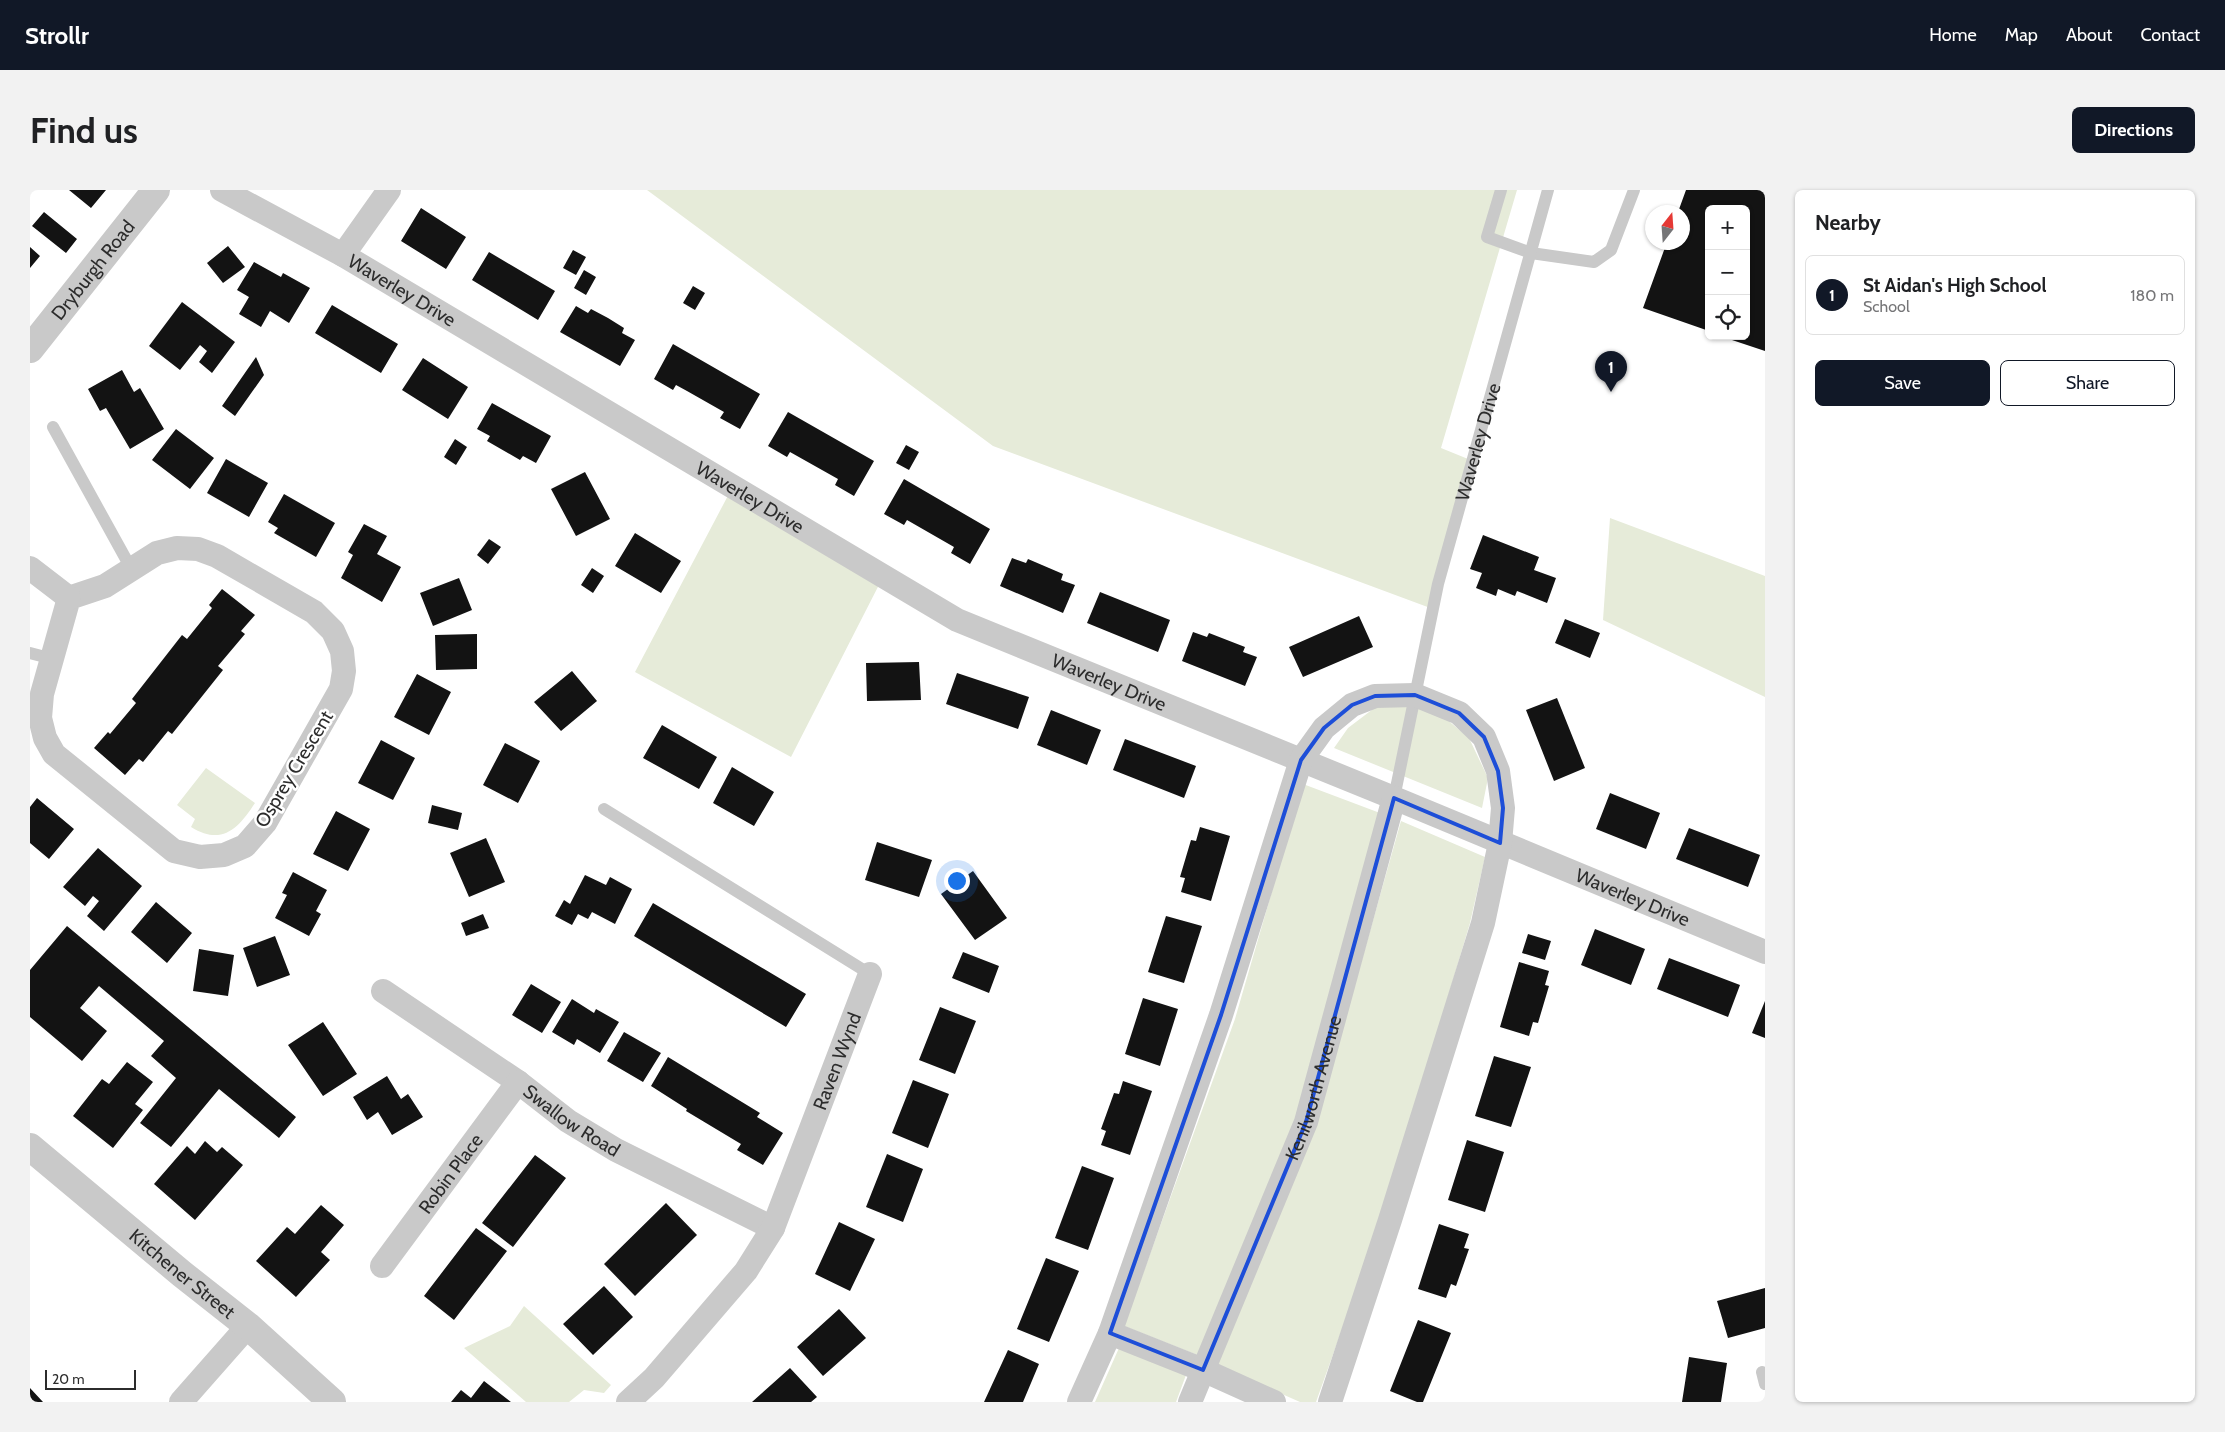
<!DOCTYPE html>
<html lang="en">
<head>
<meta charset="utf-8">
<style>
	:root { --surface:#fff; --page:#f2f2f2; --text:#202124; --muted:#757577; --line:#e0e0e0; --accent:#111827 }
	body { margin:0; font-family:Cabin,sans-serif; background:var(--page); color:var(--text) }
	.controls { position:absolute; right:15px; top:15px; display:grid; overflow:hidden; border-radius:8px; box-shadow:0 1px 4px #0004 }
	.controls button { width:45px; height:45px; display:grid; place-items:center; padding:0; border:0; border-bottom:1px solid var(--line); background:var(--surface); color:var(--text); font:25px sans-serif }
	.compass { position:absolute; left:1615px; top:15px; width:45px; height:45px; border-radius:50%; background:var(--surface); box-shadow:0 1px 4px #0004; rotate:17deg }
	.scale { position:absolute; left:15px; bottom:12px; width:91px; box-sizing:border-box; padding-left:5px; border:2px solid #2c2c2c; border-top:0; font-size:14px; line-height:18px; white-space:nowrap; color:#2c2c2c; -webkit-text-stroke:4px #fff; paint-order:stroke }
	.you { position:absolute; left:926px; top:690px; width:18px; height:18px; margin:-12px; border:4px solid #fff; border-radius:50%; background:#1a73e8; box-shadow:0 0 0 8px #1a73e833 }
	.badge { display:grid; place-items:center; width:32px; height:32px; border-radius:50%; background:var(--accent); color:#fff; font-size:16px; font-weight:700 }
	.pin { position:absolute; translate:-50% -41px; filter:drop-shadow(0 1px 2px #0008) }
	.pin::after { content:''; position:absolute; top:26px; width:18px; height:15px; background:inherit; clip-path:polygon(0 0,100% 0,50% 100%) }
	.list { margin:0; padding:0; list-style:none }
	h2 { display:flex; justify-content:space-between; align-items:center; height:65px; margin:0; padding:0 20px; font-size:21px }
	h2 small { font-size:16px; font-weight:400; color:var(--muted) }
	.list li { display:grid; grid-template-columns:32px 1fr auto; gap:15px; align-items:center; box-sizing:border-box; height:80px; margin:0 10px 10px; padding:0 10px; border:1px solid var(--line); border-radius:8px }
	.list b { display:block; font-size:19px; white-space:nowrap }
	.list p { margin:0; font-size:16px; white-space:nowrap; color:var(--muted) }
	.list em { font-size:16px; font-style:normal; color:var(--muted) }
	.actions { display:flex; gap:10px; padding:15px 20px }
	.actions a { flex:1; padding:11px 0; border:1px solid var(--accent); border-radius:8px; text-align:center; font-size:18px; color:var(--accent) }
	.actions .main { background:var(--accent); color:#fff }
	.icon { flex:none; width:28px; height:28px; fill:none; stroke:currentColor; stroke-width:2; stroke-linecap:round; stroke-linejoin:round }
	.map { position:relative; flex:none; width:1735px; height:1212px; overflow:hidden; border-radius:8px }
	header { display:flex; align-items:center; gap:30px; box-sizing:border-box; height:70px; padding:0 25px; background:var(--accent); color:#fff }
	header strong { font-size:24px }
	nav { display:flex; gap:28px; margin-inline-start:auto; font-size:18px }
	.intro { display:flex; align-items:center; justify-content:space-between; box-sizing:border-box; height:120px; padding:0 30px }
	h1 { margin:0; font-size:35px }
	.button { padding:12px 22px; border-radius:8px; background:var(--accent); color:#fff; font-size:18px; font-weight:700 }
	main { display:flex; gap:30px; padding:0 30px }
	aside { flex:1; background:var(--surface); border-radius:8px; box-shadow:0 1px 4px #0004 }
	.map>svg:first-child { display:block }
	.green { fill:#e6ebd9 }
	.building { fill:#131313 }
	.lines { fill:none; stroke-linecap:round; stroke-linejoin:round }
	.service { stroke:#c9c9c9; stroke-width:12 }
	.minor { stroke:#c9c9c9; stroke-width:24 }
	.tertiary { stroke:#c9c9c9; stroke-width:28 }
	.marked { fill:none; stroke:#1d4ed8; stroke-width:4; stroke-linejoin:round }
	.labels { text-anchor:middle; dominant-baseline:central; stroke-width:5; stroke-linejoin:round; paint-order:stroke }
	.street-label { font-size:19px; fill:#2c2c2c; stroke:#fff }
</style>
</head>
<body>
<header>
<strong>Strollr</strong>
<nav><a>Home</a><a>Map</a><a>About</a><a>Contact</a></nav>
</header>
<div class="intro"><h1>Find us</h1><a class="button">Directions</a></div>
<main>
<div class="map">
<svg width="1735" height="1212" viewBox="0 0 1735 1212">
	<rect width="100%" height="100%" fill="#fff"/>
	<path class="green" d="M617 0H1487L1411 258 1443 271 1403 419 963 256Z
		M702 298 853 387 761 567 605 482Z
		M1580 328 1735 386V507L1573 430Z
		M1365 515 1395 518 1415 528 1439 548 1458 588 1452 618 1304 558 1318 538 1347 516Z
		M176 578 225 613C208 639 192 656 161 637L165 629 147 615Z
		M1273 594 1350 623 1267 928 1170 1166 1094 1136 1205 829Z
		M1371 631 1455 667 1440 733 1353 1025 1286 1212H1270L1187 1175 1286 933Z
		M494 1116 581 1195 574 1203 554 1200 539 1212H496L434 1158 480 1136Z
		M1089 1158 1156 1185 1146 1212H1065Z"/>
	<path class="building" d="M39 0H76L61 18Z
		M1656 0H1735V161L1693 147 1716 146V19H1679V141L1613 118 1637 52H1652V22H1648Z
		M391 18 436 47 416 79 371 51Z
		M14 22 47 49 36 63 2 36Z
		M198 56 215 77 193 93 177 73Z
		M0 57 10 66 0 78Z
		M543 60 556 67 546 85 533 78Z
		M459 62 525 101 508 130 442 90Z
		M224 72 251 87 253 83 280 98 259 133 240 121 231 137 209 124 219 107 207 100Z
		M554 80 566 87 556 105 544 98Z
		M663 96 675 103 665 120 653 113Z
		M152 112 205 152 182 183 169 172 177 161 170 155 150 180 119 156Z
		M302 115 368 154 351 183 285 143Z
		M546 116 558 123 561 119 578 128 594 138 592 143 605 150 590 176 530 142Z
		M643 154 730 204 710 239 690 228 694 222 657 201 646 195 643 200 624 189Z
		M226 167 234 185 205 226 192 216Z
		M393 168 438 197 418 229 372 200Z
		M92 180 104 202 110 198 134 239 100 259 76 218 70 221 58 199Z
		M462 213 521 246 506 273 493 266 490 270 457 251 460 246 447 239Z
		M758 222 844 271 824 306 805 295 808 289 760 262 757 267 738 256Z
		M146 239 184 268 160 299 122 270Z
		M425 249 437 257 426 275 414 267Z
		M876 255 889 262 879 280 866 273Z
		M196 269 238 293 219 327 177 303Z
		M555 282 580 329 546 346 521 299Z
		M874 289 960 339 940 374 921 363 924 357 877 330 874 335 854 324Z
		M254 304 305 333 286 367 244 343 248 338 238 332Z
		M334 334 357 346 347 364 371 377 352 412 311 388 323 365 318 362Z
		M605 343 651 371 631 403 585 376Z
		M1453 345 1509 367 1504 380 1526 388 1517 413 1487 401 1485 406 1468 399 1466 406 1446 398 1452 383 1440 379Z
		M459 349 471 357 458 374 447 365Z
		M982 368 996 373 998 369 1033 384 1031 390 1045 395 1033 423 970 396Z
		M562 378 574 386 563 403 551 395Z
		M429 388 442 420 403 436 390 403Z
		M192 399 225 425 211 441 215 444 188 476 193 480 142 544 138 541 113 572 109 569 95 585 64 558 78 542 80 544 106 513 102 509 152 445 157 449 182 418 179 415Z
		M1070 402 1140 430 1128 462 1057 433Z
		M1329 426 1343 457 1273 487 1259 457Z
		M1535 429 1570 443 1560 468 1525 453Z
		M1163 442 1177 447 1179 443 1215 457 1213 462 1227 467 1215 496 1152 471Z
		M447 444V479L406 480 405 445Z
		M889 472 891 510 837 511 836 473Z
		M542 481 567 511 531 541 504 512Z
		M927 483 999 507 988 539 916 514Z
		M387 484 421 502 399 545 364 527Z
		M1527 508 1555 578 1524 591 1496 520Z
		M1021 520 1071 540 1057 575 1007 555Z
		M632 535 687 567 669 599 613 568Z
		M1095 549 1166 576 1154 608 1083 580Z
		M351 550 385 568 363 610 328 593Z
		M475 553 510 571 488 613 453 595Z
		M702 577 744 602 724 636 683 613Z
		M1580 603 1630 623 1616 659 1566 639Z
		M7 608 44 639 19 669 0 653V617Z
		M402 615 432 623 428 640 398 633Z
		M306 621 340 639 318 681 283 664Z
		M1170 637 1200 646 1181 711 1151 702 1155 688 1150 687 1161 650 1166 651Z
		M1659 638 1730 665 1718 697 1646 669Z
		M456 648 475 692 439 707 420 663Z
		M847 652 902 670 889 707 835 690Z
		M68 658 112 696 74 741 57 726 69 711 63 706 55 716 33 697Z
		M943 681 977 728 945 750 911 704Z
		M263 682 297 700 286 721 291 724 279 746 245 728 257 705 252 703Z
		M555 685 576 695 580 687 602 699 585 734 562 722 558 729 548 724 542 735 525 726 534 710 540 714Z
		M126 712 162 743 137 773 101 742Z
		M623 713 776 804 756 837 604 746Z
		M453 724 459 738 436 746 431 733Z
		M1136 726 1172 736 1154 793 1118 782Z
		M37 736 266 927 249 948 189 899 141 957 110 933 146 888 121 866 134 851 69 796 50 818 77 841 52 871 0 827V780Z
		M1565 739 1615 759 1601 795 1551 775Z
		M1498 744 1521 751 1515 770 1492 763Z
		M245 746 260 785 227 797 213 758Z
		M169 759 204 765 198 806 163 801Z
		M933 762 969 776 959 803 922 788Z
		M1639 768 1710 795 1698 827 1627 799Z
		M1489 772 1519 781 1515 795 1519 796 1508 833 1503 832 1499 846 1470 837Z
		M501 794 531 812 512 843 482 825Z
		M1113 808 1148 819 1130 876 1095 864Z
		M542 809 564 823 566 819 589 832 570 863 547 849 544 855 522 842Z
		M1735 811V848L1722 843Z
		M910 817 946 831 925 884 889 870Z
		M293 832 327 884 293 906 258 855Z
		M594 842 631 863 613 892 577 871Z
		M1464 866 1501 877 1481 937 1445 926Z
		M638 867 730 923 727 927 753 943 733 975 707 960 711 954 656 921 657 919 621 896Z
		M97 872 123 892 105 914 113 920 83 958 43 926 72 889 79 894Z
		M357 886 371 909 378 904 393 927 362 945 348 922 337 930 323 907Z
		M883 890 919 904 898 958 862 943Z
		M1093 891 1122 901 1100 965 1071 955 1076 941 1071 939 1084 903 1089 904Z
		M1437 950 1474 962 1455 1022 1418 1010Z
		M175 951 187 962 192 957 213 975 165 1030 124 994 157 956 165 964Z
		M857 964 893 979 873 1032 836 1017Z
		M505 965 536 988 483 1057 452 1033Z
		M1052 976 1084 988 1058 1060 1025 1048Z
		M636 1013 667 1045 605 1106 574 1074Z
		M291 1015 314 1035 291 1062 300 1070 266 1107 226 1071 257 1037 265 1044Z
		M809 1032 845 1049 820 1101 785 1084Z
		M1409 1034 1439 1044 1434 1058 1439 1059 1426 1096 1421 1094 1416 1108 1388 1099Z
		M446 1038 477 1061 424 1130 394 1106Z
		M1016 1068 1049 1081 1019 1152 987 1139Z
		M574 1096 603 1127 563 1165 533 1134Z
		M1735 1098V1138L1698 1148 1687 1111Z
		M809 1119 836 1148 793 1186 767 1157Z
		M1388 1130 1421 1143 1393 1212H1387L1360 1201Z
		M978 1160 1009 1174 993 1212H954Z
		M1659 1167 1697 1173 1691 1212H1652Z
		M760 1178 787 1207 781 1212H722Z
		M454 1191 481 1212H421L431 1200 441 1208Z
		M0 1198 13 1212H0Z"/>
	<g class="lines">
		<g class="service">
			<path d="M1471 0 1457 47 1501 63 1564 72 1581 60 1604 0"/>
			<path d="M23 237 102 380"/>
			<path d="M0 463 23 469"/>
			<path id="s1" d="M1364 608 1408 394 1518 0"/>
			<path d="M574 619 840 784"/>
			<path d="M1732 1182 1735 1194"/>
		</g>
		<g class="minor">
			<path id="s2" d="M192 0 313 65 927 430 1364 608 1735 762"/>
			<path d="M313 65 359 0"/>
			<path d="M147 358 168 359 187 366 284 422 303 441 312 461 314 481 311 499 235 633 215 656 194 665 170 667 144 661 24 564 15 548 10 528 12 504 39 408 75 396 127 363Z"/>
			<path d="M0 378 39 408"/>
			<path id="s3" d="M353 801 488 892 538 931 586 960 743 1038"/>
			<path id="s4" d="M352 1076 488 892"/>
			<path d="M1080 1143 1173 1180 1244 1212"/>
			<path d="M151 1212 218 1136"/>
			<path id="s5" d="M598 1212 624 1188 716 1081 743 1038 840 784"/>
			<path d="M1049 1212 1080 1143 1191 825 1271 570 1294 538 1322 515 1345 506 1385 505 1429 523 1454 547 1468 581 1473 618 1470 653 1453 733 1360 1030 1300 1212"/>
			<path id="s6" d="M1160 1212 1276 932 1364 608"/>
		</g>
		<g class="tertiary">
			<path id="s7" d="M0 159 126 0"/>
			<path id="s8" d="M0 957 152 1084 218 1136 302 1212"/>
		</g>
	</g>
	<path class="marked" d="M1385 505 1429 523 1454 547 1468 581 1473 618 1470 653 1364 608 1276 932 1173 1180 1080 1143 1191 825 1271 570 1294 538 1322 515 1345 506Z"/>
	<g class="labels">
		<g class="street-label">
			<text stroke="none"><textPath href="#s7" startOffset="101">Dryburgh Road</textPath></text>
			<text stroke="none"><textPath href="#s2" startOffset="206">Waverley Drive</textPath></text>
			<text stroke="none"><textPath href="#s1" startOffset="366">Waverley Drive</textPath></text>
			<text stroke="none"><textPath href="#s2" startOffset="611">Waverley Drive</textPath></text>
			<text stroke="none"><textPath href="#s2" startOffset="1016">Waverley Drive</textPath></text>
			<text transform="translate(264 579) rotate(-59)">Osprey Crescent</text>
			<text stroke="none"><textPath href="#s2" startOffset="1582">Waverley Drive</textPath></text>
			<text stroke="none"><textPath href="#s5" startOffset="406">Raven Wynd</textPath></text>
			<text stroke="none"><textPath href="#s6" startOffset="338">Kenilworth Avenue</textPath></text>
			<text stroke="none"><textPath href="#s3" startOffset="229">Swallow Road</textPath></text>
			<text stroke="none"><textPath href="#s4" startOffset="115">Robin Place</textPath></text>
			<text stroke="none"><textPath href="#s8" startOffset="198">Kitchener Street</textPath></text>
		</g>
	</g>
</svg>
<div class="controls">
<button>+</button>
<button>−</button>
<button><svg class="icon" aria-label="locate" viewBox="0 0 24 24"><circle cx="12" cy="12" r="6"/><path d="M12 2v4M12 18v4M2 12h4M18 12h4"/></svg></button>
</div>
<svg class="compass" viewBox="-18 -18 36 36"><path d="M0-13l5 13h-10z" fill="#e53935"/><path d="M0 13l5-13h-10z" fill="#757577"/></svg>
<div class="scale">20 m</div>
<div class="you"></div>
<div class="pin badge" style="left:1581px;top:202px">1</div>
</div>
<aside>
<h2>Nearby<small></small></h2>
<ul class="list">
<li><span class="badge">1</span><div><b>St Aidan's High School</b><p>School</p></div><em>180 m</em></li>
</ul>
<div class="actions"><a class="main">Save</a><a>Share</a></div>
</aside>
</main>
</body>
</html>
